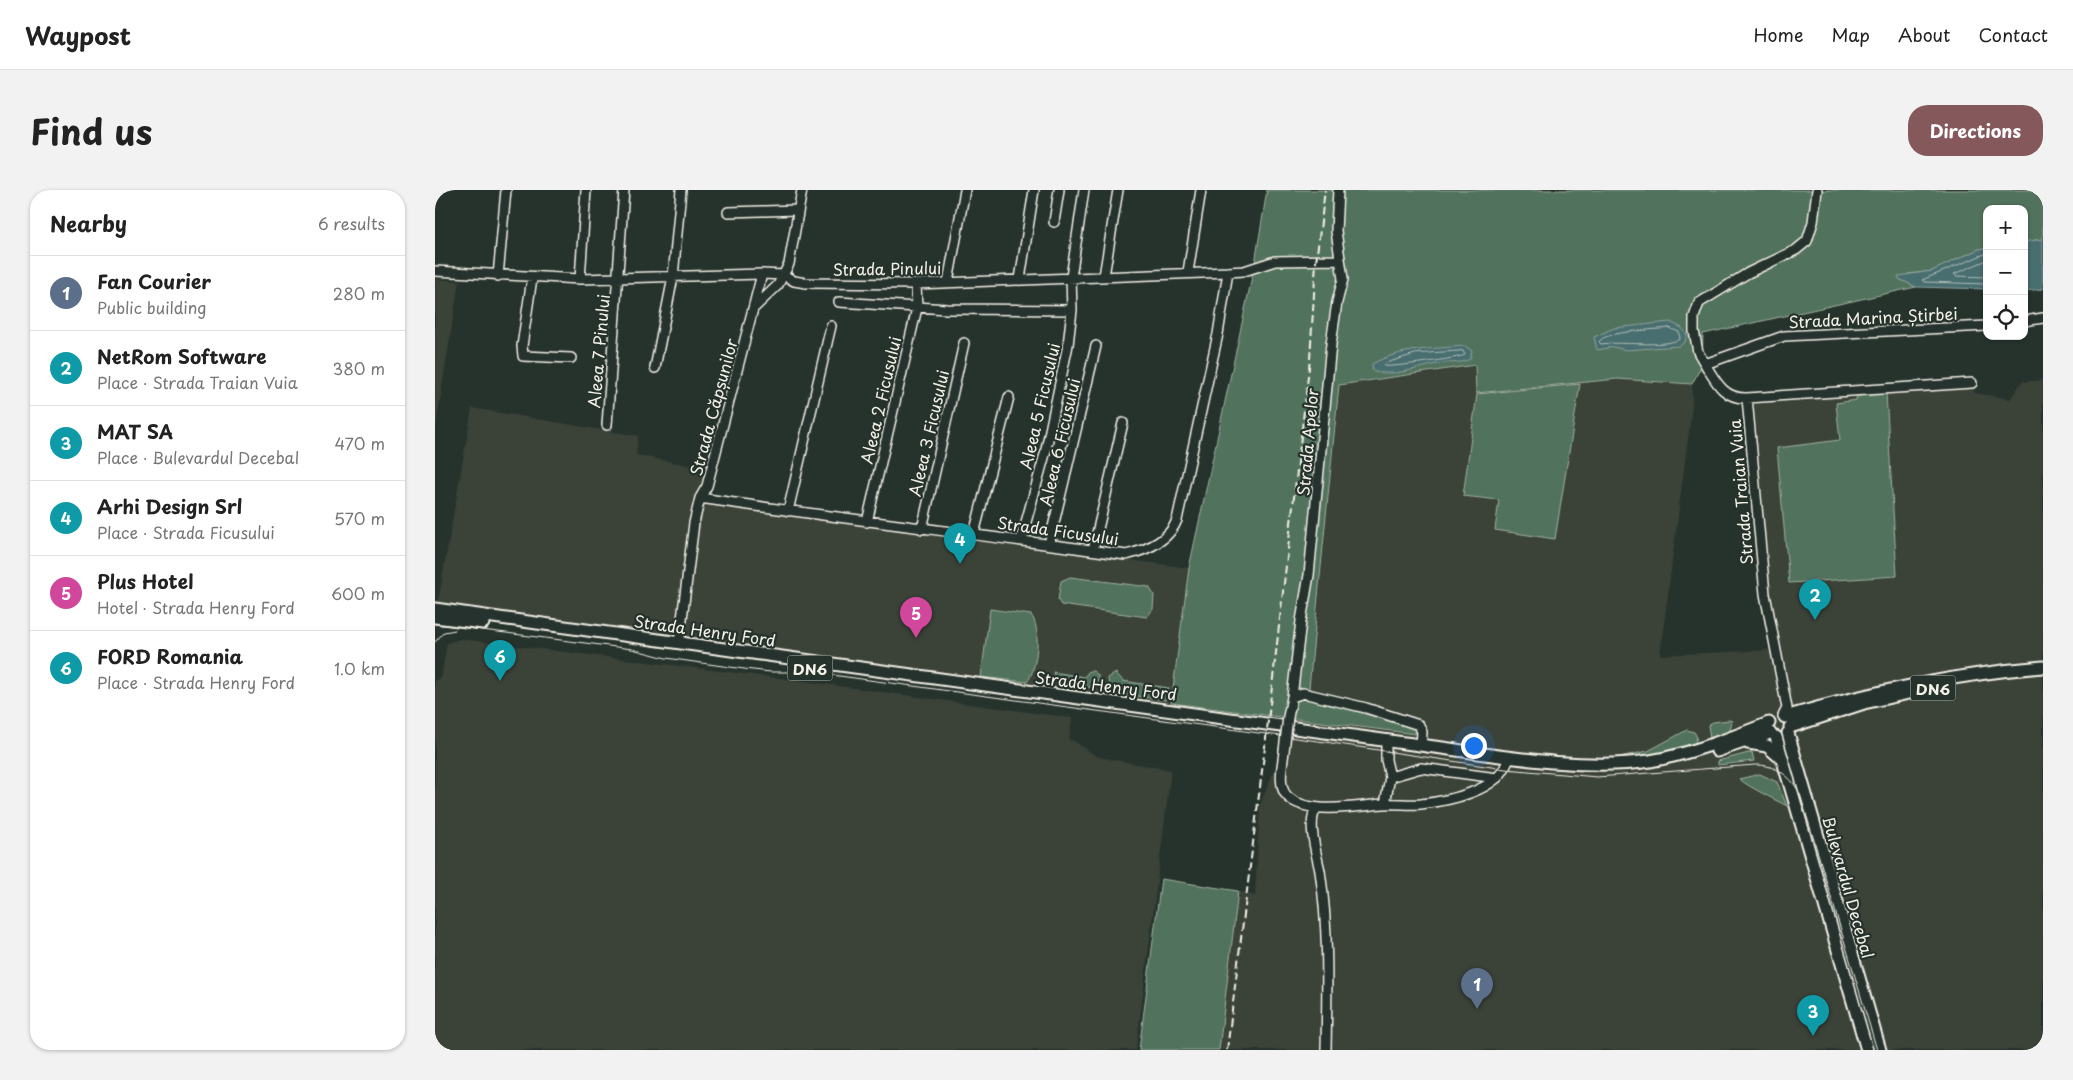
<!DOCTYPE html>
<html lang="en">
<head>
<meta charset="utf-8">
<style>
	:root { --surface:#fff; --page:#f2f2f2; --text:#222; --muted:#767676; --line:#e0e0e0; --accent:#85585c }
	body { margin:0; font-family:"Playpen Sans",sans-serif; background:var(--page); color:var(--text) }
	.controls { position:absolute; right:15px; top:15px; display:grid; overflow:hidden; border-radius:10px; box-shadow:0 1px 4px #0004 }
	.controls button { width:45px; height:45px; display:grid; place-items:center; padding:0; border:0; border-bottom:1px solid var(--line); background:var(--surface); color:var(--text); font:25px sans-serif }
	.you { position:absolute; left:1038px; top:555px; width:18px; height:18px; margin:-12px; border:4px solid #fff; border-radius:50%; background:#1a73e8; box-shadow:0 0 0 8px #1a73e833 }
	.badge { display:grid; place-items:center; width:32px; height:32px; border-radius:50%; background:var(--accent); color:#fff; font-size:16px; font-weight:700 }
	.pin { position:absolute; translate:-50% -41px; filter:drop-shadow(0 1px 2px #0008) }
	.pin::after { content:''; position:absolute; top:26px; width:18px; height:15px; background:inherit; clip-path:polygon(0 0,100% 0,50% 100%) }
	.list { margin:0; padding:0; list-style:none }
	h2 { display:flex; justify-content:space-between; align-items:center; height:65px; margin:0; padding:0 20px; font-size:21px }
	h2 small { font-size:16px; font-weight:400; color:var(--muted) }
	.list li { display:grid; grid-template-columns:32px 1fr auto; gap:15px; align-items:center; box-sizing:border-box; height:75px; padding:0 20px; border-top:1px solid var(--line) }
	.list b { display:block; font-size:19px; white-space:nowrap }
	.list p { margin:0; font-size:16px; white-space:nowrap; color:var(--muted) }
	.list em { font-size:16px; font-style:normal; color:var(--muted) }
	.icon { flex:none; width:28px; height:28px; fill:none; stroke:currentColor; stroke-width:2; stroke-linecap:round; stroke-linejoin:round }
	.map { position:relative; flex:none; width:1608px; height:860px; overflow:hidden; border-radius:20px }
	header { display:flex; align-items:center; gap:30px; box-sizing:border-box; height:70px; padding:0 25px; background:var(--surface); border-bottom:1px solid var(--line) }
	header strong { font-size:24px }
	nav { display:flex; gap:28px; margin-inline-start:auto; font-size:18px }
	.intro { display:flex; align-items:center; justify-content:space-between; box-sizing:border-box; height:120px; padding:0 30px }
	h1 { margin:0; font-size:35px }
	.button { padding:12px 22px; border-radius:20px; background:var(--accent); color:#fff; font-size:18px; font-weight:700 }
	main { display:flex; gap:30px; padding:0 30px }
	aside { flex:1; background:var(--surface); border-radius:20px; box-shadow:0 1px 4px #0004 }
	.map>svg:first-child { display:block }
	.built { fill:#3a4238 }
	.green { fill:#51725c; stroke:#a2b2a2 }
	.water { fill:#4a6e6f; stroke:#8ea29f }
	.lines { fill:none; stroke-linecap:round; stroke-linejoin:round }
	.shore { stroke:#b0bdb8; stroke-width:1 }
	.minor-casing { stroke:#f4f1e8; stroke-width:12 }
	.major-casing { stroke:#f4f1e8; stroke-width:15 }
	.minor { stroke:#26332d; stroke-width:9 }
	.major { stroke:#26332d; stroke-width:11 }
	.tram { stroke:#f4f1e8; stroke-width:1 }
	.rail { stroke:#f4f1e8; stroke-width:2; stroke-dasharray:8 4; stroke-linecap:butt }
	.minor-bridge-casing { stroke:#f4f1e8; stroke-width:12; stroke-linecap:butt }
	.minor-bridge { stroke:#26332d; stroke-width:9 }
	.labels { text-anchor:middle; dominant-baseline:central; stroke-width:4.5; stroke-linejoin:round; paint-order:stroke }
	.shield { fill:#26332d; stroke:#b6b8b0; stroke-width:1 }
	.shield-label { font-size:15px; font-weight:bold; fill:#f4f1e8 }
	.street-label { font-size:16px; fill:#f4f1e8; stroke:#26332d }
</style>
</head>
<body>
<header>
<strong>Waypost</strong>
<nav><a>Home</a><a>Map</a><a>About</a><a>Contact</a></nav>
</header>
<div class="intro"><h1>Find us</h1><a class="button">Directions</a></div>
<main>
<aside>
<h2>Nearby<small>6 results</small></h2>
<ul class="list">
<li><span class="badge" style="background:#5c6f8a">1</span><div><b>Fan Courier</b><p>Public building</p></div><em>280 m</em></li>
<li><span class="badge" style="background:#0f9aa8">2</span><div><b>NetRom Software</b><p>Place · Strada Traian Vuia</p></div><em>380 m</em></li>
<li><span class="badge" style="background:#0f9aa8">3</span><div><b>MAT SA</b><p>Place · Bulevardul Decebal</p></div><em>470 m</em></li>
<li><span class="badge" style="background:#0f9aa8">4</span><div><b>Arhi Design Srl</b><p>Place · Strada Ficusului</p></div><em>570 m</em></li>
<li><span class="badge" style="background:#d1479c">5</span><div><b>Plus Hotel</b><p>Hotel · Strada Henry Ford</p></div><em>600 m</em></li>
<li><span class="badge" style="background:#0f9aa8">6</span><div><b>FORD Romania</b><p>Place · Strada Henry Ford</p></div><em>1.0 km</em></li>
</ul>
</aside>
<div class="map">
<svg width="1608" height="860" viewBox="0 0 1608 860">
	<rect width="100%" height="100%" fill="#26332d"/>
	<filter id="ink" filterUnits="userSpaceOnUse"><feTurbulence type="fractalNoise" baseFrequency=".02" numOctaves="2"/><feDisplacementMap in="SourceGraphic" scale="10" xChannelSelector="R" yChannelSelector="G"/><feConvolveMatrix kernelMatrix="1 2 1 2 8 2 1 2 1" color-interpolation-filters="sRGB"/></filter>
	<g filter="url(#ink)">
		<path class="built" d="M0 89 24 91 0 242Z
			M1040 175 1041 203 1182 189 1257 194V217L1225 465 1336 460 1328 383 1318 212 1539 196V203L1575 209 1587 192 1608 190V860H784L803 701 820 706 825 615 846 563 850 528 980 544V538L873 509 904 195Z
			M37 218 203 246 201 265 273 279 267 312 754 378 736 513 421 473 3 412Z
			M25 449 375 492 637 528 634 550 639 551 663 567 736 580 701 860H0V491L6 488 12 453Z"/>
		<path class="green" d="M832 0H1608V49L1589 52V19H1552V58L1544 59 1497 81 1473 84 1464 89 1481 97 1268 144 1267 175 1257 194 1182 189 1041 203 1040 175 904 195 873 508 981 538 980 544 736 513 754 378 820 73Z
			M1145 194 1120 349 1060 340 1064 310 1028 306 1042 204Z
			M1451 203 1462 386 1354 393 1342 258 1405 250 1401 213 1421 210 1422 206Z
			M635 387 714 397 719 405 718 419 712 427 626 415 623 410 626 391Z
			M555 419 596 425C607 438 602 480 592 492L546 487Z
			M654 481H658L663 485V493L659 498 621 492 618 482 649 487Z
			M681 483 688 491 734 498 731 510 679 503 678 500 674 499 673 488Z
			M1294 530 1297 531 1295 541 1275 549 1273 535 1278 532Z
			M1252 540 1259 542 1262 547 1260 553 1213 566 1183 569 1184 567 1213 561Z
			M1317 562 1319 571 1283 575V571Z
			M1325 584 1342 592 1352 616C1335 607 1319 600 1304 589Z
			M726 689 803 701 784 860H704Z"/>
		<path class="water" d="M1608 49V99L1589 101V52Z
			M1552 58V99L1481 97 1464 89 1463 86 1497 81 1544 59Z
			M1235 132 1247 138 1252 145 1250 152 1244 156 1191 160 1178 157 1162 160 1159 147 1179 138Z
			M1030 156 1037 161 1035 169C1025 174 1019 172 1008 173 986 176 960 188 938 181L937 174C965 158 999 159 1030 156Z"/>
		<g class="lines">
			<path class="shore" d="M1552 63 1487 90 1490 92 1552 94
				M1552 70 1519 84 1521 86 1552 87
				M1234 138 1244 142 1245 149C1229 158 1186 151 1166 154L1164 152C1169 141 1220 140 1234 138Z
				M1028 161 1030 165C1026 168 953 178 949 176L951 173 980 164Z"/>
			<defs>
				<path id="minor" d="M293 22 363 20
					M619 32 624 0
					M0 81 145 89 327 84 349 85 359 91 371 93 481 94 793 82 809 81 840 71 904 70
					M753 82 766 0
					M63 86 71 0
					M669 86 683 0
					M97 88 87 156 88 166 136 168
					M145 89 151 0
					M585 89 599 0
					M513 92 530 0
					M404 112 512 119 637 120
					M320 117 343 95 354 74 367 0
					M1589 131 1608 128
					M1270 174 1263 162 1259 141V127L1264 113 1313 83 1361 60 1372 51 1378 32 1382 0
					M220 178 238 87 246 0
					M1312 208C1289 209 1281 192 1270 174L1349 146 1552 136
					M172 235 189 0
					M265 308C407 329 549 345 691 365 712 360 734 351 742 330L783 144 793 82
					M353 321 396 136
					M432 332 482 118 481 94
					M487 339 529 153
					M539 344 574 207
					M586 350 610 264 633 155 637 120 636 87 649 0
					M614 354 661 156
					M658 360 688 233
					M244 453 259 333 265 308 272 296 327 84
					M857 507 868 503 931 518 984 535 987 542 986 555
					M1348 526 1352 518 1330 404 1312 208 1537 193
					M853 527 857 507 866 431 874 385 896 154 902 112 908 89 901 41 903 0
					M849 561C848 573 842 596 852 606 872 626 922 616 948 614 961 613 973 615 986 614 1013 611 1062 601 1072 573
					M955 587 986 578 1062 588
					M950 614 955 587 951 570V556
					M882 618C871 630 882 666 885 681 894 741 892 800 891 860"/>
				<path id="major" d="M0 419 969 553C1046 562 1138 582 1215 571 1256 564 1295 548 1334 533
					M0 427 48 433
					M1350 527C1435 502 1519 484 1608 477
					M1355 537 1429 513 1492 499
					M1353 543 1445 860
					M1341 547 1432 860
					M1313 553 1332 556 1347 569
					M1282 561 1335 543"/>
			</defs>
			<use href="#minor" class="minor-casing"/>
			<use href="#major" class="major-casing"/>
			<use href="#minor" class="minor"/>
			<use href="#major" class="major"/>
			<path class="tram" d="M0 434 197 459 231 468 309 479 336 482H375L890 552 1070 579 1162 587 1320 575C1341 574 1359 588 1366 607L1442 860
				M0 452 9 442 20 440"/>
			<path class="rail" d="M792 860 830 557 875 169 881 72 890 0"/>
			<defs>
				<path id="minor-bridge" d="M849 561 853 527"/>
			</defs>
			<use href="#minor-bridge" class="minor-bridge-casing"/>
			<use href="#minor-bridge" class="minor-bridge"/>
		</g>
	</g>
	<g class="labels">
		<g class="shield">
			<rect x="352.5" y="465.5" width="45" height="25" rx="4"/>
			<rect x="1475.5" y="485.5" width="45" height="25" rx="4"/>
		</g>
		<g class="shield-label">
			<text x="375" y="478">DN6</text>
			<text x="1498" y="498">DN6</text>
		</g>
		<g class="street-label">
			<text transform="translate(452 78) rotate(-1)">Strada Pinului</text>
			<text transform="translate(1438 127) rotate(-3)">Strada Marina Știrbei</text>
			<text transform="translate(163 161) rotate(-85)">Aleea 7 Pinului</text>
			<text transform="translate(445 210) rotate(-77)">Aleea 2 Ficusului</text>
			<text transform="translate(604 216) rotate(-77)">Aleea 5 Ficusului</text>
			<text transform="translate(278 217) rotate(-75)">Strada Căpșunilor</text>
			<text transform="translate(493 243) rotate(-77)">Aleea 3 Ficusului</text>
			<text transform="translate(624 252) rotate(-77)">Aleea 6 Ficusului</text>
			<text transform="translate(872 252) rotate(-85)">Strada Apelor</text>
			<text transform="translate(1305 302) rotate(-95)">Strada Traian Vuia</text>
			<text transform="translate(623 340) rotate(8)">Strada Ficusului</text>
			<text transform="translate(270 440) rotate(8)">Strada Henry Ford</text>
			<text transform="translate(671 495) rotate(7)">Strada Henry Ford</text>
			<text transform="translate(1414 697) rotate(74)">Bulevardul Decebal</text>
		</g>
	</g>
</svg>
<div class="controls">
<button>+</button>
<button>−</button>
<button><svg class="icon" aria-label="locate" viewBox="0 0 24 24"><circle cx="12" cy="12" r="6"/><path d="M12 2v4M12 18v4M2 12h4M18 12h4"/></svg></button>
</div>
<div class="you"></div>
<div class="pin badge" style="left:1042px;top:819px;background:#5c6f8a">1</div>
<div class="pin badge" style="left:1380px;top:430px;background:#0f9aa8">2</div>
<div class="pin badge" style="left:1378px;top:846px;background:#0f9aa8">3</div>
<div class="pin badge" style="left:525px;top:374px;background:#0f9aa8">4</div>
<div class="pin badge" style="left:481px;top:448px;background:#d1479c">5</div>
<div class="pin badge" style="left:65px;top:491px;background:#0f9aa8">6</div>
</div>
</main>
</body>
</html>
